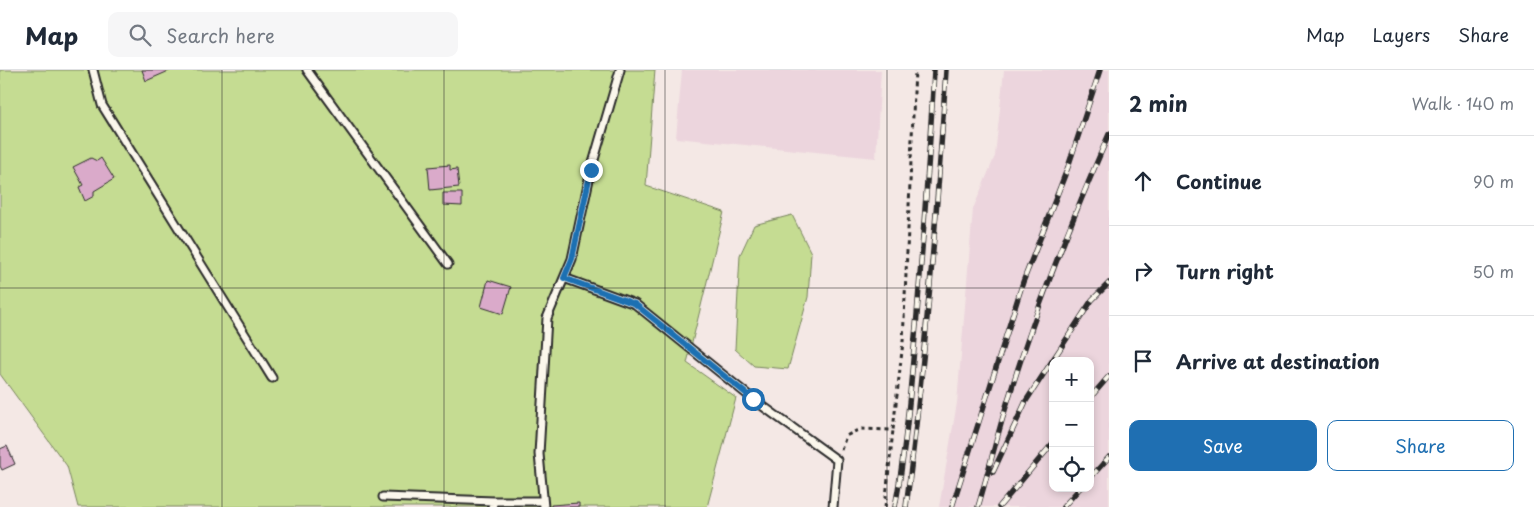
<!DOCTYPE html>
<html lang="en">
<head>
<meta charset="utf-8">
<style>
	:root { --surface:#fff; --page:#f6f6f7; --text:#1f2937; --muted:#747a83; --line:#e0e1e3; --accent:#1f6fb2 }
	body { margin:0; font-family:"Playpen Sans",sans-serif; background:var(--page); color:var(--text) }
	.controls { position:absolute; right:15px; bottom:15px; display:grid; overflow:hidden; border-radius:10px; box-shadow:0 2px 8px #0003 }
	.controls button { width:45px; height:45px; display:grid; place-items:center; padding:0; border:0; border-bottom:1px solid var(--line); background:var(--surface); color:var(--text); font:25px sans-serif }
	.stop { position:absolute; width:15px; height:15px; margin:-11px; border:4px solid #1f6fb2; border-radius:50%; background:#fff }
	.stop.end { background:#1f6fb2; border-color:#fff; box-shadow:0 1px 5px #0008 }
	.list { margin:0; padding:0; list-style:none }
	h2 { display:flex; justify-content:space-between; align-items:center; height:65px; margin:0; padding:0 20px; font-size:21px }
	h2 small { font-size:16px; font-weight:400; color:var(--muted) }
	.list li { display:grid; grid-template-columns:32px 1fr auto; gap:15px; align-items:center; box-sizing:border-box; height:90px; padding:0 20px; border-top:1px solid var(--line) }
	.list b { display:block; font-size:19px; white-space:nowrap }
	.list em { font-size:16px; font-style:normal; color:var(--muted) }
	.actions { display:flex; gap:10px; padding:15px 20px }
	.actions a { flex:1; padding:11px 0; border:1px solid var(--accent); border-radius:10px; text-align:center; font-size:18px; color:var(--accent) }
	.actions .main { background:var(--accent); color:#fff }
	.icon { flex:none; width:28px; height:28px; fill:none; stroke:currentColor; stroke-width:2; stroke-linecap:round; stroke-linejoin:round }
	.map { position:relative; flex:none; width:1109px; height:437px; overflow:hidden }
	header { display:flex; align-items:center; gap:30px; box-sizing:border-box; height:70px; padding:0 25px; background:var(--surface); border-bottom:1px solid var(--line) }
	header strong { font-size:24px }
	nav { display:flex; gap:28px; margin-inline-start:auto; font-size:18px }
	.search { width:350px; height:45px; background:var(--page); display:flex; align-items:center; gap:12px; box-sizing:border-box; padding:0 18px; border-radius:10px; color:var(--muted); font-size:19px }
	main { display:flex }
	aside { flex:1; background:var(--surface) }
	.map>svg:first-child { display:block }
	.built { fill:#ecd5dd; fill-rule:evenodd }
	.green { fill:#c5dc92; stroke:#78845e }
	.building { fill:#daaaca; stroke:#2b2b2b }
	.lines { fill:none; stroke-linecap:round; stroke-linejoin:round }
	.lane-casing { stroke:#2b2b2b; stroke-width:11 }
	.path { stroke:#2b2b2b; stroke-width:3; stroke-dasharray:4 4; stroke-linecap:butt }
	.lane { stroke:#fbf7ec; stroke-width:7 }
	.rail-casing { stroke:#2b2b2b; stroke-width:5.5 }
	.rail { stroke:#fbf7ec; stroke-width:4; stroke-dasharray:11; stroke-linecap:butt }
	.route { stroke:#1f6fb2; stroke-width:6 }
	.grid { fill:none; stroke:#2b2b2b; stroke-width:1; stroke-opacity:0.55 }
</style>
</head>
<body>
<header>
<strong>Map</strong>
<div class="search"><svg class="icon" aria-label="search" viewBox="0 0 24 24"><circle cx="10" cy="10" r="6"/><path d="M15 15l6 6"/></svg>Search here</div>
<nav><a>Map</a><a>Layers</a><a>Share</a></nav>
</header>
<main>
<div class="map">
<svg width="1109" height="437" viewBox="0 0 1109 437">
	<rect width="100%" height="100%" fill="#f4e8e5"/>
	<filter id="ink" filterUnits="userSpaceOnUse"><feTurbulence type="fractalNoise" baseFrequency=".02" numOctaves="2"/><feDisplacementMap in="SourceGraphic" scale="10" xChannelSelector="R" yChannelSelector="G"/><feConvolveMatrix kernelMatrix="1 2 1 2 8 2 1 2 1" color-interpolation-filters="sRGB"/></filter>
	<g filter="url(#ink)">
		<path class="built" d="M682 0H881L876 88 676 68Z
			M1004 0H1109V437H939L957 333 973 139 995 86ZM1053 291H1090V418H1053Z"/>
		<path class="green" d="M0 0H655L646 116 724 142 687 293 736 328 707 437H78L67 396 0 304Z
			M792 145 811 183 808 227 788 299 754 296 735 279 740 185 754 155Z"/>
		<path class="building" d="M142 0H171L146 11Z
			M91 88 97 91 101 88 114 109 94 121V126L85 131 79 117 83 115 73 97Z
			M450 95V100L457 99 459 117 430 120 428 97Z
			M443 123H462V136L443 135Z
			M488 210 511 217 503 244 481 237Z
			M7 376 15 394 2 400 0 396V379Z
			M579 433V437H551V435Z"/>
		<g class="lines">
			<defs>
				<path id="lane" d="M93 0 102 35 272 308
					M307 0 448 194
					M564 208 635 234 753 329 837 390 833 437
					M383 427 494 431
					M492 437 494 431H543
					M544 437 539 384 547 248 572 189 591 100 620 0"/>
			</defs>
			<use href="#lane" class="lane-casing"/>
			<path class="path" d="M841 380 846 366 860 359 893 360 903 272 915 0
				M885 437 893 360"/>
			<use href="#lane" class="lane"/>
			<defs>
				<path id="rail" d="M1090 328 1109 306
					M993 402 1026 331 1092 230 1109 213
					M1090 408 1109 387
					M895 437C907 374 911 309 917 245 923 164 930 82 934 0
					M906 437C925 292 937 146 946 0
					M952 437 1023 212 1068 97 1100 0
					M978 437C989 400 998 361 1010 324 1037 235 1072 149 1109 64
					M999 437 1053 373
					M1063 437 1080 418"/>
			</defs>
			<use href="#rail" class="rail-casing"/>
			<use href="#rail" class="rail"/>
		</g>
	</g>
	<g class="lines" filter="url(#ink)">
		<path class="route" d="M591 100 572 189 564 208 635 234 753 329"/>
	</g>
	<path class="grid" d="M222 0V437M444 0V437M665 0V437M887 0V437M0 218H1109"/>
</svg>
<div class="controls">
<button>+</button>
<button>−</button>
<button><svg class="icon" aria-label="locate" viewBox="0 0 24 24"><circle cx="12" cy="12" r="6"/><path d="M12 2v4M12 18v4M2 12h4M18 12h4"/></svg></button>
</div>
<div class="stop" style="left:753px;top:329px"></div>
<div class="stop end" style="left:591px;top:100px"></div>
</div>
<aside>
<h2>2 min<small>Walk · 140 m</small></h2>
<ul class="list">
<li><svg class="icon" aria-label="ahead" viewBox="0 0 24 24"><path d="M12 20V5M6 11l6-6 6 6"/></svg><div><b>Continue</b></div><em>90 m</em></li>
<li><svg class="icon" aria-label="right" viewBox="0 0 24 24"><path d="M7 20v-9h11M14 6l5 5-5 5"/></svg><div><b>Turn right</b></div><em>50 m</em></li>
<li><svg class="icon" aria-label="arrive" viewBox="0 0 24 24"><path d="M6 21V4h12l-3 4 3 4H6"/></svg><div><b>Arrive at destination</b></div></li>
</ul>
<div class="actions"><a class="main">Save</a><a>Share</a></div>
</aside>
</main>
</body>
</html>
